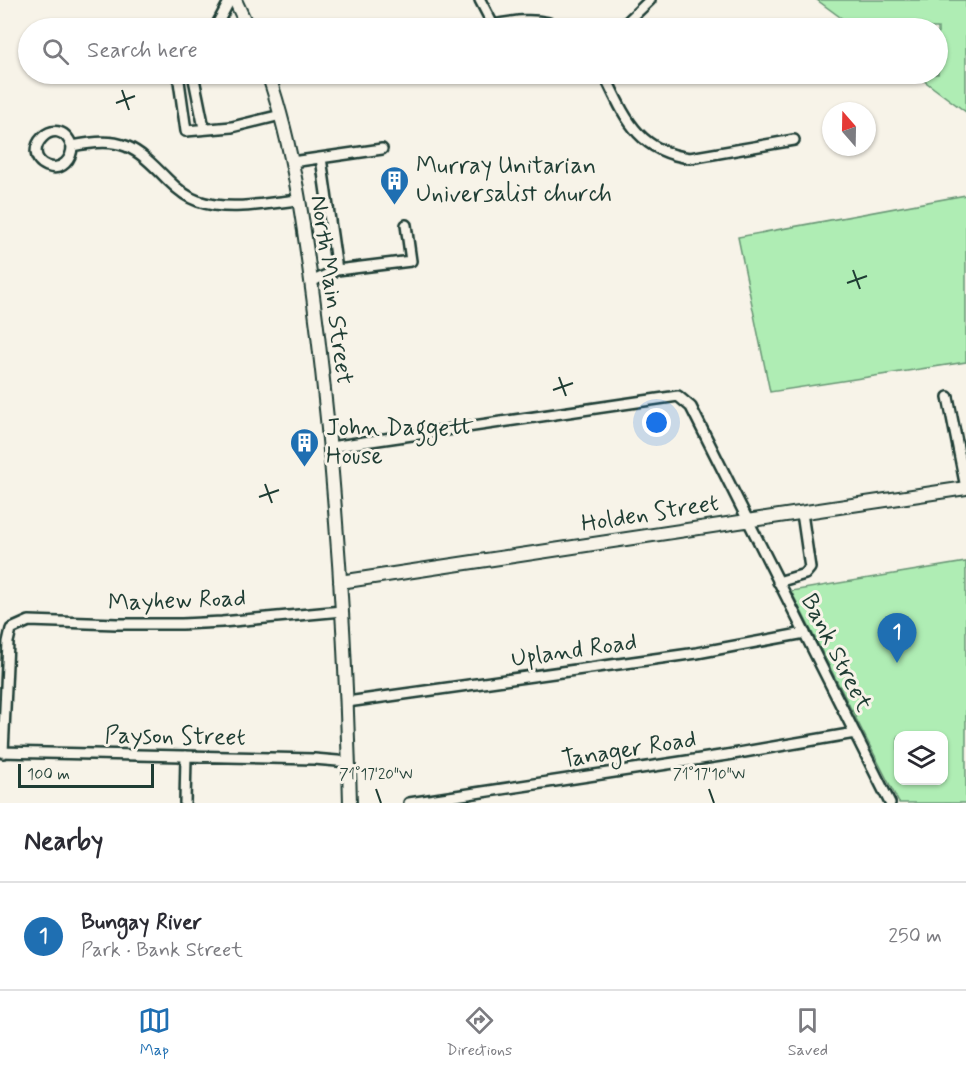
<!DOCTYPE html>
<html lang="en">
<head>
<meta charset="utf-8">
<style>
	:root { --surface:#fff; --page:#f7f7f7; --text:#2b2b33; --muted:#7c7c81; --line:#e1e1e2; --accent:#1f6fb2 }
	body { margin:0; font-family:Mynerve,sans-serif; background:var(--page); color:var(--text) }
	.controls { position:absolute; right:18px; bottom:18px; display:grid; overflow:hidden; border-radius:12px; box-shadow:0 2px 4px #0004 }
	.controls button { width:54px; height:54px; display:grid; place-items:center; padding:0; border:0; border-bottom:2px solid var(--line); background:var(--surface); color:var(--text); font:30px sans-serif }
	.compass { position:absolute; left:822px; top:102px; width:54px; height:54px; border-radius:50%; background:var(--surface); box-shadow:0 2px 4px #0004; rotate:340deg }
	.scale { position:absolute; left:18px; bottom:15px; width:136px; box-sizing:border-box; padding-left:6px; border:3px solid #1f3d34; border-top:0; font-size:16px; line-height:21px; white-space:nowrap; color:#1f3d34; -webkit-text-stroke:4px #f7f3e8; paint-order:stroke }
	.you { position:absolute; left:657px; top:423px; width:21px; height:21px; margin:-15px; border:4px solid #fff; border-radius:50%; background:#1a73e8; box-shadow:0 0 0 9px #1a73e833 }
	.badge { display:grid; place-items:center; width:39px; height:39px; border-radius:50%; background:var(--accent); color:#fff; font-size:20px; font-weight:700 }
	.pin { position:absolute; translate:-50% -50px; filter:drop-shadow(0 2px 3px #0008) }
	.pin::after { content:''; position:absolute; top:32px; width:21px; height:18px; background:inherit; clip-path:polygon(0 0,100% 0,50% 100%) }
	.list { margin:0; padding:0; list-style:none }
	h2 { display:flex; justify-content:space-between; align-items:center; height:78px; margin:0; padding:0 24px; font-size:26px }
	h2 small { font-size:20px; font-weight:400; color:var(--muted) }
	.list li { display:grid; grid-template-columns:39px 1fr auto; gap:18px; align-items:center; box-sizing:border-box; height:108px; padding:0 24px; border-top:2px solid var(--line) }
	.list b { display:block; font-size:22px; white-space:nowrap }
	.list p { margin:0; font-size:20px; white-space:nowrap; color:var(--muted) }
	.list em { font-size:20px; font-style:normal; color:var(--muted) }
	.icon { flex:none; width:33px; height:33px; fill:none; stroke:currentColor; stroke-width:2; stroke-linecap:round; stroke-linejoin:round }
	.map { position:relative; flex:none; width:966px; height:803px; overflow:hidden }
	.search { position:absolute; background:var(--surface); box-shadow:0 2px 4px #0004; left:18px; right:18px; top:18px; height:66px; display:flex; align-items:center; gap:15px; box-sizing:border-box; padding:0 21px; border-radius:33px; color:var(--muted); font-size:22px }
	.sheet { height:186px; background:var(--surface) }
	nav { display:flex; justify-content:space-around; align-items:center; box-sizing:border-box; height:84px; border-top:2px solid var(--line); background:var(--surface); font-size:16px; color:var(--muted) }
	nav a { display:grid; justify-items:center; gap:3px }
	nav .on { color:var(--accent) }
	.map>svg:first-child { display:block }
	.green { fill:#afedb4; stroke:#679574; stroke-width:1.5; fill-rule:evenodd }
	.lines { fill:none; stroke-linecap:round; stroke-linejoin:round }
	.minor-casing { stroke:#1f3d34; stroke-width:14 }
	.major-casing { stroke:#1f3d34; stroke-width:16 }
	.minor { stroke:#f7f3e8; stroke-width:9 }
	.major { stroke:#f7f3e8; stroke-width:12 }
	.ticks { fill:none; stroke:#1f3d34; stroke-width:2 }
	.labels { text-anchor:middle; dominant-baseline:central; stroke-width:6; stroke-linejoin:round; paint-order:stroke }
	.poi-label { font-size:24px; fill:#1f3d34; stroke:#f7f3e8; text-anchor:start }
	.street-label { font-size:24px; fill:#1f3d34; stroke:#f7f3e8 }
	.ticks-label { font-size:15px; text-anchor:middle; fill:#1f3d34; stroke:#f7f3e8; stroke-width:6; stroke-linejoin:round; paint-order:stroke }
</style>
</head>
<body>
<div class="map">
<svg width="966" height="803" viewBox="0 0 966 803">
	<rect width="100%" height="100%" fill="#f7f3e8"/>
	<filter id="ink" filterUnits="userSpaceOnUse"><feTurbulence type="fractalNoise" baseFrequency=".0167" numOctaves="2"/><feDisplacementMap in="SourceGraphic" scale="12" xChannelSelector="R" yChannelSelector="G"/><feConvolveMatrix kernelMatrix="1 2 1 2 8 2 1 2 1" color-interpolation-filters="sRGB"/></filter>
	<g filter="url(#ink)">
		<path class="green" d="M817 0H966V112L915 74H938V28H855Z
			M966 195V362L770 392 738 237Z
			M966 562V803H899L791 591ZM898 736H944V780H898Z"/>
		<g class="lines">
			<defs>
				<path id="minor" d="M480 0 493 25
					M215 28 230 0
					M480 28C507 22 537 15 563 28
					M621 28 650 0
					M178 74 186 131 232 127 281 115
					M193 74 204 128
					M604 74C625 117 637 151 690 158L794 140
					M269 78 289 74
					M72 146C72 159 62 172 47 166 17 153 57 109 72 146 122 136 134 145 168 180 177 189 186 197 198 201 229 212 266 203 298 200
					M321 158 337 270
					M292 162 382 149
					M311 282 337 270 411 261 406 225
					M948 397 966 488
					M330 447 678 396 691 407 890 803
					M778 582 805 574 810 568 802 513
					M347 702 697 653 805 633
					M0 752 314 759 349 762
					M3 753 8 642 11 629 29 621 117 624H182L222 622 342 611
					M185 803 186 756
					M409 803 727 755 855 733"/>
				<path id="major" d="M235 0 248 28
					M268 74C296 155 306 242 317 327 336 485 346 644 350 803
					M340 582 966 488"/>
			</defs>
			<use href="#minor" class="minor-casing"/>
			<use href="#major" class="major-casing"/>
			<use href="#minor" class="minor"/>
			<use href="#major" class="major"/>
		</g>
	</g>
	<path class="ticks" d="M122 90 129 110M116 103 135 96M853 270 860 289M847 283 867 276M559 377 566 396M553 390 573 383M265 484 272 503M259 497 279 490M376 789 381 803M709 789 714 803"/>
	<defs>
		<symbol id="building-pin" viewBox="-11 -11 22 30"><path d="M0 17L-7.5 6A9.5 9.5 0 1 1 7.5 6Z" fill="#1f6fb2" stroke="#f7f3e8"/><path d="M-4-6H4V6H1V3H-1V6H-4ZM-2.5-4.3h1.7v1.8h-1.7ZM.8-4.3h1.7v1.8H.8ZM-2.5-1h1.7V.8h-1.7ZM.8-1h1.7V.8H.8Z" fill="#fff"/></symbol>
	</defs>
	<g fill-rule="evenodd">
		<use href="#building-pin" x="378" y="164" width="33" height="45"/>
		<use href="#building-pin" x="288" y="426" width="33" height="45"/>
	</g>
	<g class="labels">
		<g class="poi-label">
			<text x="416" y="166">Murray Unitarian<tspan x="416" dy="28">Universalist church</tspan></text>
			<text x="326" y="428">John Daggett<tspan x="326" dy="28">House</tspan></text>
		</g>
		<g class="street-label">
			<text transform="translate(331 290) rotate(82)">North Main Street</text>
			<text transform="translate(650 514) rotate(-9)">Holden Street</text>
			<text transform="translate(177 601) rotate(-2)">Mayhew Road</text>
			<text transform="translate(574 651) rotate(-8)">Upland Road</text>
			<text transform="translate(836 653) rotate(63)">Bank Street</text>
			<text transform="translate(175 737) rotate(1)">Payson Street</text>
			<text transform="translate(629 750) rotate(-9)">Tanager Road</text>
		</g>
	</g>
	<g class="ticks-label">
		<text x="376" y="779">71°17'20"W</text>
		<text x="709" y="779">71°17'10"W</text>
	</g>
</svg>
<div class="controls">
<button><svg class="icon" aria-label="layers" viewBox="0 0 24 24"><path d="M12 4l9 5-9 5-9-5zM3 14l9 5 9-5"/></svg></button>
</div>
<svg class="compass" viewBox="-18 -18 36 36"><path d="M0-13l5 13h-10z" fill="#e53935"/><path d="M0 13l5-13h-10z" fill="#7c7c81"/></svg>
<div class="scale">100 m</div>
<div class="you"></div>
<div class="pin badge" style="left:897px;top:663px">1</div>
<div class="search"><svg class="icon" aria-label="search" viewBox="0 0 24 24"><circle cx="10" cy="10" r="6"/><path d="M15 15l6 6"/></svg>Search here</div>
</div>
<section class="sheet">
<h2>Nearby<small></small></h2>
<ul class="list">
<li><span class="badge">1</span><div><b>Bungay River</b><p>Park · Bank Street</p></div><em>250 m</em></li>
</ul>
</section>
<nav>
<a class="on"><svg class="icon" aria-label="map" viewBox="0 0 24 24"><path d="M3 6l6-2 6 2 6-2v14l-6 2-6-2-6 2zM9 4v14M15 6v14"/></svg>Map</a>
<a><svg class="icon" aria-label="directions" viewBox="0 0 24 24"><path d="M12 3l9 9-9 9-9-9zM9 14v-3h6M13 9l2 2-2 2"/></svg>Directions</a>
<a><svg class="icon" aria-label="saved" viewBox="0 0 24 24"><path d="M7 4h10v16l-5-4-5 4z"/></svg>Saved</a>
</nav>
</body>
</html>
